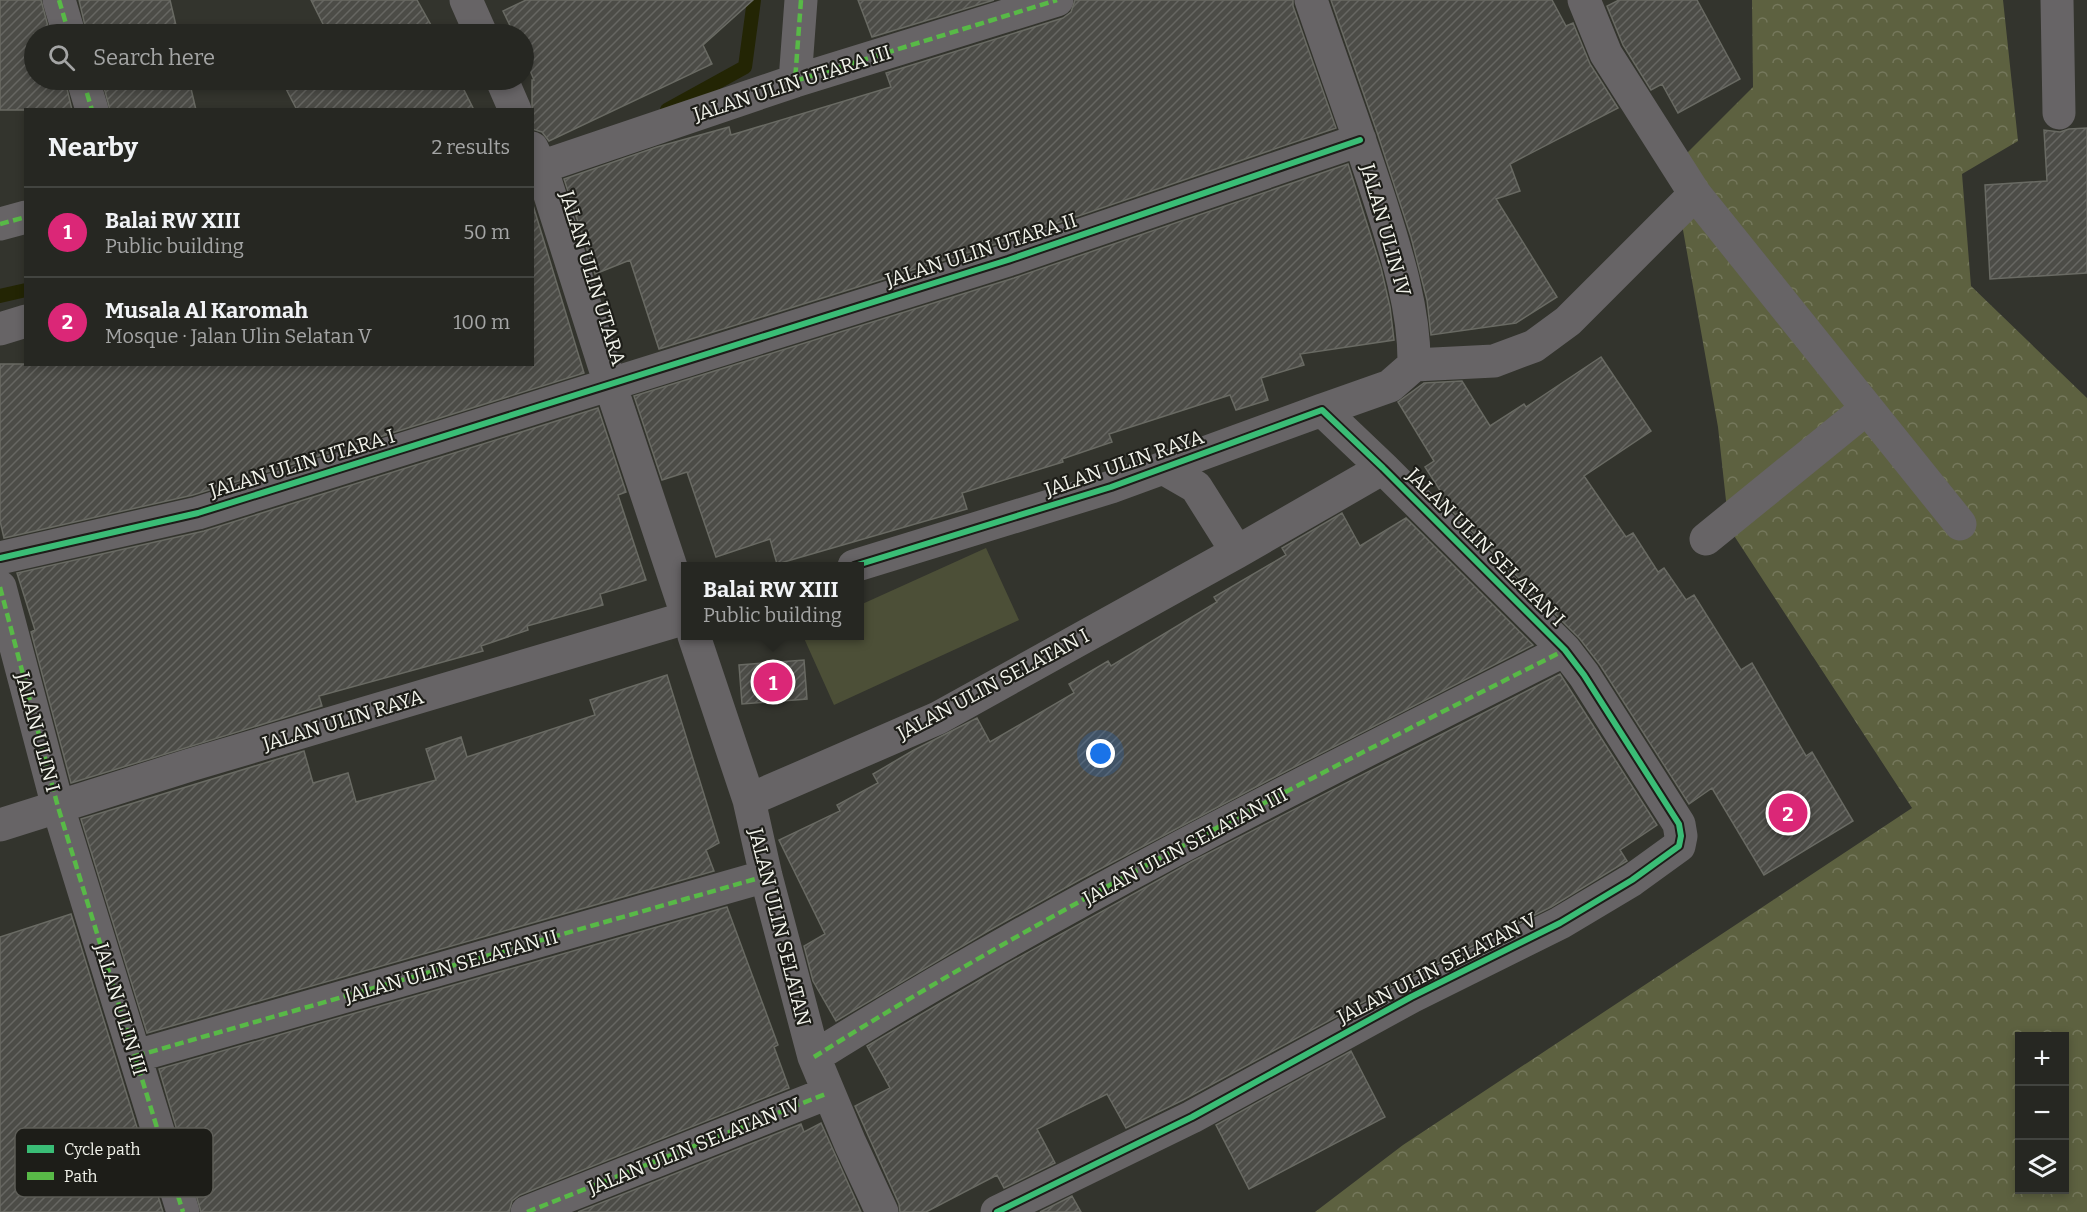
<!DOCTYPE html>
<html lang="en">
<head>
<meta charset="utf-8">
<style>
	:root { --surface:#262722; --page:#32332f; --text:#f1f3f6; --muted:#a4a5a5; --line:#424440; --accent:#db2777 }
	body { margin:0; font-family:Bitter,serif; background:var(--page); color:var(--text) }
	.controls { position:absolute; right:18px; bottom:18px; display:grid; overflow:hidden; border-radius:0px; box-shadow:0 3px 9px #0003 }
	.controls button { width:54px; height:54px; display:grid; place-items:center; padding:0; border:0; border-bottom:2px solid var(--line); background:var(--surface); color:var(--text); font:30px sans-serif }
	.you { position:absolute; left:1101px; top:754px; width:21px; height:21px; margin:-15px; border:4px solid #fff; border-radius:50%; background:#1a73e8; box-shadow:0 0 0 9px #1a73e833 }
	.badge { display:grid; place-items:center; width:39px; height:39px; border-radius:50%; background:var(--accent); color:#fff; font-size:20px; font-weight:700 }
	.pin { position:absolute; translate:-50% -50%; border:3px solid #fff; box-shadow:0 2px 6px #0006 }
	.popup { position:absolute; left:681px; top:562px; width:183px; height:78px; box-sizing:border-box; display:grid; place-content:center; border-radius:0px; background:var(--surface); filter:drop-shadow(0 2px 4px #0005); font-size:20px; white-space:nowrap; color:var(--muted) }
	.popup b { font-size:22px; color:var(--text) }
	.popup::after { content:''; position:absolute; left:50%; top:100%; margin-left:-12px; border:12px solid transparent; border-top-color:var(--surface) }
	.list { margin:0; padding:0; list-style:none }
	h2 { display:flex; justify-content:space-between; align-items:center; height:78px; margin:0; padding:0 24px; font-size:26px }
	h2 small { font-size:20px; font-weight:400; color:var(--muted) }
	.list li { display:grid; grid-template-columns:39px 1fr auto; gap:18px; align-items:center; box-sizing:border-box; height:90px; padding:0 24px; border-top:2px solid var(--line) }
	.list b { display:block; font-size:22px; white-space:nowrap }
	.list p { margin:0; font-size:20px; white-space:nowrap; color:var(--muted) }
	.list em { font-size:20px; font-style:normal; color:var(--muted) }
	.icon { flex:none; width:33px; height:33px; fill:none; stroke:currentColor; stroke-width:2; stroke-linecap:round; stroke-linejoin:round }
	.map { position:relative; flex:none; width:2087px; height:1212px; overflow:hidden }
	.search { position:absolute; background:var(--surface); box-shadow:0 3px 9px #0003; left:24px; top:24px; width:510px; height:66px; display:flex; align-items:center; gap:15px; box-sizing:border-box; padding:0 21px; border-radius:33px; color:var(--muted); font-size:22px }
	.panel { position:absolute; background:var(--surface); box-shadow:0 3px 9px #0003; left:24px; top:108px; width:510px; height:258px; border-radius:0px }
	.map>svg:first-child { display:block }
	.forest { fill:url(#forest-crowns); fill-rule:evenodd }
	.park { fill:#4c4f37 }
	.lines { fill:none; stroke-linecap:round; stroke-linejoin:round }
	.stream { stroke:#232504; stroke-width:14 }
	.building { fill:url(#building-hatch); stroke:#696a63; stroke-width:1.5 }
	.minor { stroke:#676466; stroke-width:33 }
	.quiet { stroke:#58b947; stroke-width:4.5; stroke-dasharray:9 4.5; stroke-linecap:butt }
	.cycleway-casing { stroke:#1d1d18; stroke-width:10 }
	.cycleway { stroke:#3abd76; stroke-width:6 }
	.labels { text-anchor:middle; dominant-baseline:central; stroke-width:4.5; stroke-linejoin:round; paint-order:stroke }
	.street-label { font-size:20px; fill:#f1f2ea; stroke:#1d1d18 }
	.key { fill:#1d1d18; stroke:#5d5d57; stroke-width:1.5 }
	.key-label { font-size:16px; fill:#f1f2ea }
</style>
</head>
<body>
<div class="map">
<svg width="2087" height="1212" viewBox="0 0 2087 1212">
	<defs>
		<pattern id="forest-crowns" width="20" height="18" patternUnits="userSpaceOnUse" patternTransform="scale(1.5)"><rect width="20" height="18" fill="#5d6140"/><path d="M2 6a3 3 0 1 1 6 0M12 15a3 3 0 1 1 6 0" fill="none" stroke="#75785c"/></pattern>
		<pattern id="building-hatch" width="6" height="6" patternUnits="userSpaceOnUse" patternTransform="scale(1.5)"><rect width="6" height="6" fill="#4c4c47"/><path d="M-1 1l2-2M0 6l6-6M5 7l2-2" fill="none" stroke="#666662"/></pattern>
	</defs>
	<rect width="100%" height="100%" fill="#33342d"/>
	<path class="forest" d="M1752 0H2003L2018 141 1962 174 1971 286 2087 398V1212H1315L1403 1145 1912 808 1729 528 1718 427 1672 168 1753 87ZM2020 1036H2064V1190H2020Z"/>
	<path class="park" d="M986 548 1019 620 834 705 803 636H860V605Z"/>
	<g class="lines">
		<path class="stream" d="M667 110 745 67 754 0
			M0 296 26 290"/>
	</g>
	<path class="building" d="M0 0H41L50 34H34V80H65L72 110H0Z
		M79 0H170L178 34H87Z
		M311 0H417L436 34H328Z
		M526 0H753L703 45 712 64 549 141 542 132 532 129V80H534L524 56V34H514L503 11Z
		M858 0H994L872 37Z
		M1075 0H1293V6L1336 128 1002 242 659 349 630 260 595 274 564 179 657 147 729 127 731 135 891 87 886 73 1063 18 1071 12Z
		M1331 0H1552L1566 26 1573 23 1590 64 1618 108 1510 164 1520 191 1496 199 1557 297 1516 323 1431 335 1427 300 1411 237 1378 135Z
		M1619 0H1697L1740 79 1678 113 1662 84 1651 90 1623 45 1607 6Z
		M102 80H189L196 110H110Z
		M291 80H459L474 110H297L283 83Z
		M2087 128V273L1990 279 1985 185 2047 181 2044 130 2060 132 2069 129Z
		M1348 164 1381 268 1390 307 1394 340 1300 354 1304 365 1261 378 1268 400 1236 410 1230 395 1109 434 1112 442 1062 459 1063 462 962 493 967 509 777 564 770 539 716 557 687 472 662 480 634 396 1014 278Z
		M532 202 584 373 193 495 4 538 0 521V364H532Z
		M1601 357 1651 431 1584 476 1626 537 1633 533 1658 572 1664 568 1686 600 1694 595 1741 670 1752 663 1806 756 1812 752 1853 821 1764 875 1712 788 1689 804 1600 665 1580 639 1439 498 1443 495 1425 467 1434 461 1398 402 1424 383 1462 381 1490 426 1524 404 1526 407Z
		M598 408 626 492 618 495 646 580 600 594 603 605 527 626 528 630 481 646 483 651 319 696 322 706 71 783 31 632 35 630 17 573 204 531Z
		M1342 513 1360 546 1406 518 1533 645 1271 779 1081 879 988 931 836 1021 813 981 804 946 825 934 779 840 840 811 837 805 878 783 873 774 914 750 977 718 990 742 1074 693 1069 684 1108 661 1111 666 1217 602 1214 597 1286 555 1282 548Z
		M804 660 807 699 742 704 739 665Z
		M1560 674 1657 825 1620 850 1627 861 1551 907 1402 981 1183 1100 1126 1128 1107 1094 1037 1129 1055 1163 1004 1188 997 1175 926 1212H900L899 1204 855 1106 890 1088 867 1046 1007 964 1193 861Z
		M667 675 719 843 706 850 714 871 147 1033 81 819 304 751 313 783 348 773 356 802 436 780 426 749 461 737 467 757 595 715 590 700Z
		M727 907 778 1045 774 1047 789 1088 520 1195 512 1201 509 1212H201L159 1069Z
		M71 914 163 1212H0V937Z
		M1351 1051 1385 1117 1249 1189 1216 1125Z
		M821 1123 861 1212H578L801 1124 804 1132Z
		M1072 1196 1081 1212H1040Z"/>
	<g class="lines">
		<path class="minor" d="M59 0 69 34
			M466 0 481 34
			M1311 0C1334 68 1359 135 1381 204 1397 254 1415 312 1414 365L1390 386 1322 410
			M1584 0 1606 54 1695 194 1960 524
			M2057 0 2059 113
			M83 80 92 110
			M502 80 515 110
			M795 81 801 0
			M532 148 541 167 795 81 1057 0
			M532 170 541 167 610 384 686 612
			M0 224 26 217
			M0 329 26 321
			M1414 365 1494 361 1534 346 1568 321 1695 194
			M1163 468 1196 487 1237 552
			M1706 539 1866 409
			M0 558 198 513 1008 260 1360 140
			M854 566 1111 487 1322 410 1383 468 1565 650 1584 675 1679 824 1681 836 1679 846 1632 880 1560 923 1411 997 1192 1117 997 1212
			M0 587 58 807 183 1212
			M694 636 749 800 766 876 814 1057 850 1143 882 1212
			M749 800 938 718 1237 552 1383 468
			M0 825 190 765 686 618
			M136 1056 766 876
			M814 1057C1055 906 1311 778 1565 650
			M527 1212 828 1093"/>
		<path class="quiet" d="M59 0 69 34
			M801 0 795 81 1057 0
			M83 80 92 110
			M0 224 26 217
			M0 587 58 807 183 1212
			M136 1056 766 876
			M814 1057C1055 906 1311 778 1565 650
			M527 1212 828 1093"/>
		<defs>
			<path id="cycleway" d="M0 558 198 513 1008 260 1360 140
				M854 566 1111 487 1322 410 1383 468 1565 650 1584 675 1679 824 1681 836 1679 846 1632 880 1560 923 1411 997 1192 1117 997 1212"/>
		</defs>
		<use href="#cycleway" class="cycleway-casing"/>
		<use href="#cycleway" class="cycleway"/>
	</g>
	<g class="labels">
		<g class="street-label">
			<text transform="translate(792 83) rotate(-18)">JALAN ULIN UTARA III</text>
			<text transform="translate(1386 230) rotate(74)">JALAN ULIN IV</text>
			<text transform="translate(981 250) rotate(-18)">JALAN ULIN UTARA II</text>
			<text transform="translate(593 278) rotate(73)">JALAN ULIN UTARA</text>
			<text transform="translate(302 463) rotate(-17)">JALAN ULIN UTARA I</text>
			<text transform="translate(1124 463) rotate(-19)">JALAN ULIN RAYA</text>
			<text transform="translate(1486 547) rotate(45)">JALAN ULIN SELATAN I</text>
			<text transform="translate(993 684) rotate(-28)">JALAN ULIN SELATAN I</text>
			<text transform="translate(343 720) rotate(-17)">JALAN ULIN RAYA</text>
			<text transform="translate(38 732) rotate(75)">JALAN ULIN I</text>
			<text transform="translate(1185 846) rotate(-28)">JALAN ULIN SELATAN III</text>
			<text transform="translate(780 927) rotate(76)">JALAN ULIN SELATAN</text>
			<text transform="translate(451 966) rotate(-16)">JALAN ULIN SELATAN II</text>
			<text transform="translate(1437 968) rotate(-27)">JALAN ULIN SELATAN V</text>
			<text transform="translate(121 1009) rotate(73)">JALAN ULIN III</text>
			<text transform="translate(694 1146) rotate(-22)">JALAN ULIN SELATAN IV</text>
		</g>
	</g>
	<rect x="15" y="1128" width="198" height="69" rx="9" class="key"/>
	<rect x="27" y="1145" width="27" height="8" fill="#3abd76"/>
	<rect x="27" y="1172" width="27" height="8" fill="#58b947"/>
	<g class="key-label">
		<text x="64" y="1155">Cycle path</text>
		<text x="64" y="1182">Path</text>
	</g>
</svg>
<div class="controls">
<button>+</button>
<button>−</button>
<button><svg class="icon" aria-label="layers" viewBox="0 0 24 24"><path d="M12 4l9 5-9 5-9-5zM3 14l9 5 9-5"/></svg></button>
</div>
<div class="you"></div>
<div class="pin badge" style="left:773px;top:682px">1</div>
<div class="popup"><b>Balai RW XIII</b>Public building</div>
<div class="pin badge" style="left:1788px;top:813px">2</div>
<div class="search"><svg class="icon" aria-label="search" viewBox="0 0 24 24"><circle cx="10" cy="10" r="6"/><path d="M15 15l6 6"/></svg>Search here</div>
<section class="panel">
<h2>Nearby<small>2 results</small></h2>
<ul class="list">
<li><span class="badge">1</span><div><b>Balai RW XIII</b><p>Public building</p></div><em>50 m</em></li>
<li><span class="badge">2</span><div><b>Musala Al Karomah</b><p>Mosque · Jalan Ulin Selatan V</p></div><em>100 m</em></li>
</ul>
</section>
</div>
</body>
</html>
